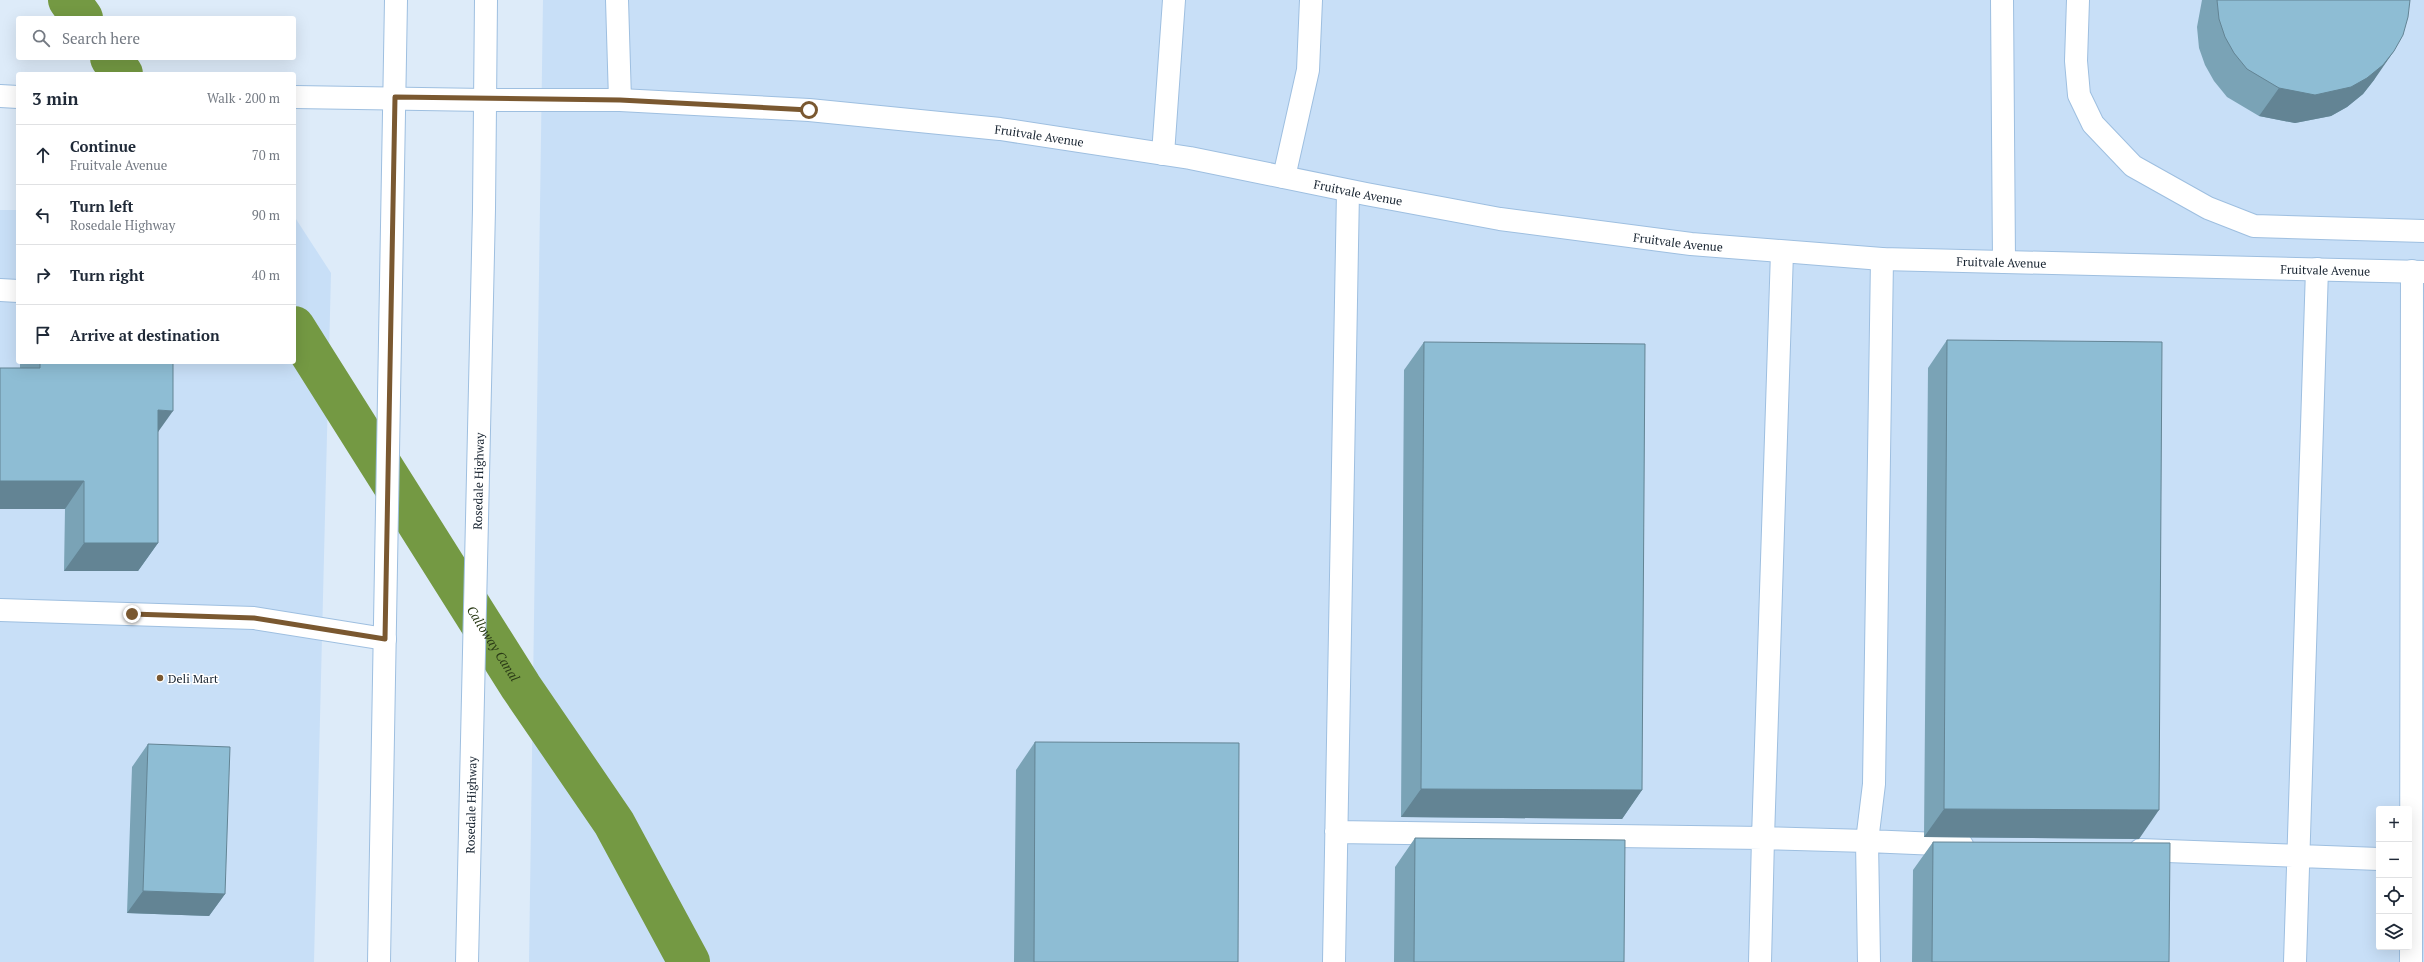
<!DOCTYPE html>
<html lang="en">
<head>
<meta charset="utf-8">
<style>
	:root { --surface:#fff; --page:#f6f6f7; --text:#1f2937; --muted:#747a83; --line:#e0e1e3 }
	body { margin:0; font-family:"PT Serif",serif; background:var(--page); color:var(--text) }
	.controls { position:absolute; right:12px; bottom:12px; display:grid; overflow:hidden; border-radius:4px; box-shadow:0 4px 16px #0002 }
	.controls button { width:36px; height:36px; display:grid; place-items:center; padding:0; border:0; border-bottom:1px solid var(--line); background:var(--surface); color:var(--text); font:20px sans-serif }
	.stop { position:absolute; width:12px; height:12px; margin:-9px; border:3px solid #7a5830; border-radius:50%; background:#fff }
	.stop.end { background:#7a5830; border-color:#fff; box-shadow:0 1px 4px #0008 }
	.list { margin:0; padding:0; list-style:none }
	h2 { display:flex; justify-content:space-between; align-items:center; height:52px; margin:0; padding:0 16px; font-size:17px }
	h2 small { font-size:13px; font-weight:400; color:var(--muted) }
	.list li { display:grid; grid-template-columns:26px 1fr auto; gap:12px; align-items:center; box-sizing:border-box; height:60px; padding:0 16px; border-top:1px solid var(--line) }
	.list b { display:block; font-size:15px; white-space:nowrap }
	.list p { margin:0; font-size:13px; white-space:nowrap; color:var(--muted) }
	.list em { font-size:13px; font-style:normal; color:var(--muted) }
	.icon { flex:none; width:22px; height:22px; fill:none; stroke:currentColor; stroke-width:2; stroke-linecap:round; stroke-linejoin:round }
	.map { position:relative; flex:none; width:2424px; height:962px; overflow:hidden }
	.search { position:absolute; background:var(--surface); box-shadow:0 4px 16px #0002; left:16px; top:16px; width:280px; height:44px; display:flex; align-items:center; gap:10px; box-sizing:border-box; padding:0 14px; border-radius:4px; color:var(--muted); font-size:15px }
	.panel { position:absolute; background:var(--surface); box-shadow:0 4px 16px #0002; left:16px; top:72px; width:280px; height:292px; border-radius:4px }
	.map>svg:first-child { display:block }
	.built { fill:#c8dff7; fill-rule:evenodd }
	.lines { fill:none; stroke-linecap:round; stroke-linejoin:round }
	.canal { stroke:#749943; stroke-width:42 }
	.service-casing { stroke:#9ebfe0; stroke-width:24 }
	.minor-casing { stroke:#9ebfe0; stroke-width:24 }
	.secondary-casing { stroke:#9ebfe0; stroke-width:24 }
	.primary-casing { stroke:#9ebfe0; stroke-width:24 }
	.service { stroke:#fff; stroke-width:22 }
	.minor { stroke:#fff; stroke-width:22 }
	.secondary { stroke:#fff; stroke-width:22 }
	.primary { stroke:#fff; stroke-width:22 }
	.wall { fill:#7aa3b6 }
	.shaded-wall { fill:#638494 }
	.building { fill:#8ebdd4; stroke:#638494 }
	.route { stroke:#7a5830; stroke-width:5 }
	.poi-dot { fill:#7a5830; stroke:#fff; stroke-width:1.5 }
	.labels { text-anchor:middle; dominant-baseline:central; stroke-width:3; stroke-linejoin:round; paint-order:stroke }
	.street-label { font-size:12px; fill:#16222f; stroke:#fff }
	.poi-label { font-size:12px; fill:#16222f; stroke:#fff; text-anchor:start }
	.water-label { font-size:13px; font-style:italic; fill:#2a3a16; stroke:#fff }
</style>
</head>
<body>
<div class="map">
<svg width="2424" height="962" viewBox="0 0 2424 962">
	<rect width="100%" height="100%" fill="#ddebf9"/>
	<path class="built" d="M543 0H2424V962H529ZM2379 809H2409V947H2379Z
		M0 210H18V362H294V216L331 273 314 962H0Z"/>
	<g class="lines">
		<g class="canal">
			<path d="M69 0 82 18"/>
			<path d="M111 58 122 74"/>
			<path id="s1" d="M294 327 521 687 614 823 689 962"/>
		</g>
		<defs>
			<path id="service" d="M617 0 620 100
				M2002 0 2004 262
				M2078 0 2076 61 2079 95 2093 124 2133 166 2208 208 2254 226 2424 231
				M1163 154 1174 0
				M1284 177 1308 70 1311 0
				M1782 252 1763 838 1867 841 1874 784 1882 259
				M0 290 18 291
				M0 610 254 618 385 639
				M1336 832 1763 838 1760 962
				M2140 850 2379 859
				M1334 962 1348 191
				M1869 962 1867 841 1962 845
				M2295 962 2317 269
				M2411 962 2412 271"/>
			<g id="minor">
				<path id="s2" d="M485 100H620L809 110 1000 129 1190 158 1366 194 1500 219 1691 244 1882 259 2424 272"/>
			</g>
			<path id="secondary" d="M0 96 18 97
				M294 97 485 100"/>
			<g id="primary">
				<path d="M379 962 396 0"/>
				<path id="s3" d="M467 962 484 209 486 0"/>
			</g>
		</defs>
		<use href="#service" class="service-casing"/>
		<use href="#minor" class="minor-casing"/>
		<use href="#secondary" class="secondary-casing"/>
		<use href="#primary" class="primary-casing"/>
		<use href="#service" class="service"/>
		<use href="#minor" class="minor"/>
		<use href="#secondary" class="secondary"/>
		<use href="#primary" class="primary"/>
	</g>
	<path class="wall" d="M2202 0H2410L2374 80 2363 94 2347 107 2331 116 2295 123 2259 116 2227 97 2214 81 2205 65 2199 48 2197 27Z
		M1947 340 2139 839 1924 837 1928 368Z
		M1424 342 1642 790 1622 819 1401 817 1404 370Z
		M21 362H173L158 432V543L138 571H64L65 509 20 368V363Z
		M1035 742 1238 962H1014L1016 770Z
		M148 744 225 894 209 916 127 913 132 767Z
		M1415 838 1624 962H1394L1395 867Z
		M1933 842 2169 962H1912L1913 870Z"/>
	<path class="shaded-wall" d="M2394 51 2374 80 2363 94 2347 107 2331 116 2295 123 2259 116 2279 88Z
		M158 410 173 411 153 439Z
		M0 481H84L65 509H0Z
		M84 543H158L138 571H64Z
		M1421 789 1642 790 1622 819 1401 817Z
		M1944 809 2159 810 2139 839 1924 837Z
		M143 891 225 894 209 916 127 913Z"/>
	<path class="building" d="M2217 0H2410L2408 17 2403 35 2394 51 2383 65 2367 78 2351 87 2315 95 2279 88 2247 69 2234 53 2225 37 2219 19Z
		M1947 340 2162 342 2159 810 1944 809Z
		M1424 342 1645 344 1642 790 1421 789Z
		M40 362H173V411L158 410V543H84V481H0V368H40Z
		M1035 742 1239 743 1238 962H1034Z
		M148 744 230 747 225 894 143 891Z
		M1415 838 1625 840 1624 962H1414Z
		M1933 842 2170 843 2169 962H1932Z"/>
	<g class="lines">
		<path class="route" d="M132 614 254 618 385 639 395 97 620 100 809 110"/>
	</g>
	<circle class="poi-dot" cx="160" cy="678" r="4"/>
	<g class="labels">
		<g class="street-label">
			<text stroke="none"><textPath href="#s2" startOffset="556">Fruitvale Avenue</textPath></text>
			<text stroke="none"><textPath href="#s2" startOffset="880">Fruitvale Avenue</textPath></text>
			<text stroke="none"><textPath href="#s2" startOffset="1204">Fruitvale Avenue</textPath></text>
			<text stroke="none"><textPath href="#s2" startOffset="1528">Fruitvale Avenue</textPath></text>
			<text stroke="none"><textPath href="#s2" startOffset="1852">Fruitvale Avenue</textPath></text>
			<text stroke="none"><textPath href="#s3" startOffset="481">Rosedale Highway</textPath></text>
			<text stroke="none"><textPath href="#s3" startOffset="157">Rosedale Highway</textPath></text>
		</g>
		<g class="poi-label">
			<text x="168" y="678">Deli Mart</text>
		</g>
		<g class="water-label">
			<text stroke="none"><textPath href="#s1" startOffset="374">Calloway Canal</textPath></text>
		</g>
	</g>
</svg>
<div class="controls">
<button>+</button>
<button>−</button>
<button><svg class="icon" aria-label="locate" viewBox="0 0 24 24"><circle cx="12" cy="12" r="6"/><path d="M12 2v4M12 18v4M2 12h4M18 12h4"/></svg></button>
<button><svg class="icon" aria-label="layers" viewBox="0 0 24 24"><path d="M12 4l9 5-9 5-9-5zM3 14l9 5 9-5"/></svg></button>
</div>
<div class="stop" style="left:809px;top:110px"></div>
<div class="stop end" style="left:132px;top:614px"></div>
<div class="search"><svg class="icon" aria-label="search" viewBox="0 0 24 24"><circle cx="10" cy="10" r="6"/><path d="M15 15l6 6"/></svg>Search here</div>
<section class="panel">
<h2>3 min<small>Walk · 200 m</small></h2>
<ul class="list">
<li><svg class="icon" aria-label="ahead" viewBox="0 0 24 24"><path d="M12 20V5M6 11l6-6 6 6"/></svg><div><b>Continue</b><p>Fruitvale Avenue</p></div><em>70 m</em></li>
<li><svg class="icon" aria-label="left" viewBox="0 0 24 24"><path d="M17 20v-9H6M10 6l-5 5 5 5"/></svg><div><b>Turn left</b><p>Rosedale Highway</p></div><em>90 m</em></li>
<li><svg class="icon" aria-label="right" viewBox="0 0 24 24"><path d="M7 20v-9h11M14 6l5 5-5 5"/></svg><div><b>Turn right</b></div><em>40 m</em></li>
<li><svg class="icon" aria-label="arrive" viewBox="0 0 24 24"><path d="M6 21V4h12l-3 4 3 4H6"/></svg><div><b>Arrive at destination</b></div></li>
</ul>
</section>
</div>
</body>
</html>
